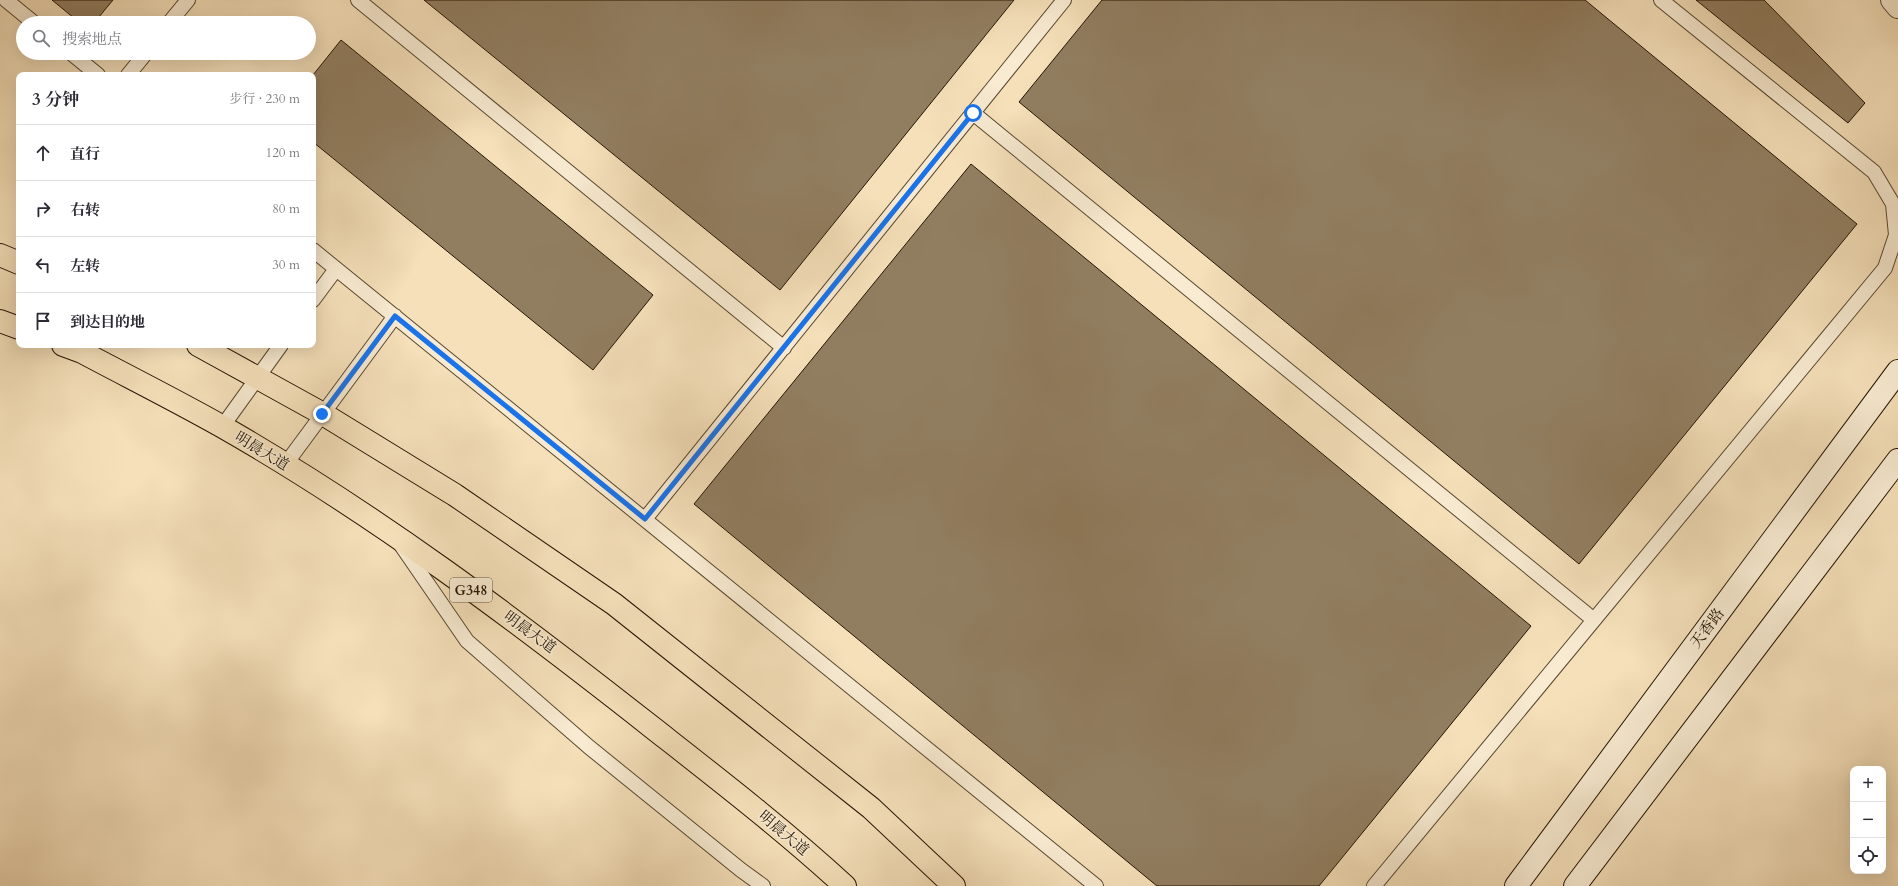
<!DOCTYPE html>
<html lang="zh">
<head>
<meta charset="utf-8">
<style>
	:root { --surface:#fff; --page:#f7f7f7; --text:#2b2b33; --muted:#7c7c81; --line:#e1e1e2 }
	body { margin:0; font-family:Cardo,"Noto Serif SC",serif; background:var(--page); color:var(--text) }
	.controls { position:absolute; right:12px; bottom:12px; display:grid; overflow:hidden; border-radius:8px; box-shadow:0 4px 16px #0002 }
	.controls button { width:36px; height:36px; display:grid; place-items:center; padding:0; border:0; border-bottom:1px solid var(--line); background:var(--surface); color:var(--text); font:20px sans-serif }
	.stop { position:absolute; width:12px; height:12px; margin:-9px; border:3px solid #1a73e8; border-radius:50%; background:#fff }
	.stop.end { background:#1a73e8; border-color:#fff; box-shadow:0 1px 4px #0008 }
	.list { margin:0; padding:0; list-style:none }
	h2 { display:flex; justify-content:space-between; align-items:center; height:52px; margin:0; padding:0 16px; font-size:17px }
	h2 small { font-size:13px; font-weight:400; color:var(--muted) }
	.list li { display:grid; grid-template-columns:26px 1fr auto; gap:12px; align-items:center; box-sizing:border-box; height:56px; padding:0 16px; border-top:1px solid var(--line) }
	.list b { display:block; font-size:15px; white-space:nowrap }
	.list em { font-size:13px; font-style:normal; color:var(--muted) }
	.icon { flex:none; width:22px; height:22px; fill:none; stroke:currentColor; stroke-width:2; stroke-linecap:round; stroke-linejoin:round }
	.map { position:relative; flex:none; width:1898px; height:886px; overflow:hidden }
	.search { position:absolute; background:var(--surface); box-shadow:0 4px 16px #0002; left:16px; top:16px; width:300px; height:44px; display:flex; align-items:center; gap:10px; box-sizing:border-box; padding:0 14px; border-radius:22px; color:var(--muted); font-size:15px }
	.panel { position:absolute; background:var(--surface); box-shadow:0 4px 16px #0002; left:16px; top:72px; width:300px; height:276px; border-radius:8px }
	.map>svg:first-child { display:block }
	.building { fill:#917e61; stroke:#241400 }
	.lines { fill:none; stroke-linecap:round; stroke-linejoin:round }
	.service-casing { stroke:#58472e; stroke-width:16 }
	.tertiary-casing { stroke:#58472e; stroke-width:24 }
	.secondary-casing { stroke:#241400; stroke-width:24 }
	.trunk-casing { stroke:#241400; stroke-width:24 }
	.service { stroke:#f8ebd2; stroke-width:14 }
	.tertiary { stroke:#f8ebd2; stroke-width:22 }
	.secondary { stroke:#f8ebd2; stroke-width:22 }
	.trunk { stroke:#f5e0ba; stroke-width:22 }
	.route { stroke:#1a73e8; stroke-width:5 }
	.labels { text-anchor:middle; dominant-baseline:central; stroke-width:3; stroke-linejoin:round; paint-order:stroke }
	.shield { fill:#f8ebd2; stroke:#64543f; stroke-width:1 }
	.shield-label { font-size:14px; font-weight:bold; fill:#241400 }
	.street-label { font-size:15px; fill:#241400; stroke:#f8ebd2 }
</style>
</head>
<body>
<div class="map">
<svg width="1898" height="886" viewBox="0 0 1898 886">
	<rect width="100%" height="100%" fill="#f5e0ba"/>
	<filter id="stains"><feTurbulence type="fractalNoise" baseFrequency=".005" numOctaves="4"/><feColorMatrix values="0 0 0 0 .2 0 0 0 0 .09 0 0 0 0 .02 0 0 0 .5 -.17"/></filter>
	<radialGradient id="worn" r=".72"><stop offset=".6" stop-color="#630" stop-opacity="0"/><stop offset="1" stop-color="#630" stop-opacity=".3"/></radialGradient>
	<path class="building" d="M52 0H113L94 23H80Z
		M424 0H1014L780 290Z
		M1102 0H1585L1857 224 1579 564 1019 102Z
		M1696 0H1764L1865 103 1848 123Z
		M341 40 653 295 593 370 313 142V75Z
		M971 164 1531 626 1319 886H1157L694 504Z"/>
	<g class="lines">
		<defs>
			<path id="service" d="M6 0 34 23
				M358 0 784 348
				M169 23 188 0
				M71 53 98 75
				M128 75 146 53
				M973 113 1594 620
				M313 250 1096 886
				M313 300 336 269
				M222 427 281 345
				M285 465 395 316
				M645 519 1064 0
				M401 545 467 641 589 747 741 870 763 886
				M1374 886 1885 268 1896 235 1893 204 1874 172 1661 0"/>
			<path id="tertiary" d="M1892 0 1898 7"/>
			<path id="secondary" d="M1516 886 1898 371
				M1575 886 1898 460"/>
			<path id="trunk" d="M0 255 19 263
				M0 321 19 328
				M63 345 82 352C129 377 177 401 223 427 375 514 516 620 653 728 718 779 784 830 845 886
				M198 345 323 414 455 495 614 604 871 808 954 886"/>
		</defs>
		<use href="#service" class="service-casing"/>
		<use href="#tertiary" class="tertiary-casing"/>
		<use href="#secondary" class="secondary-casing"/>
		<use href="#trunk" class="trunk-casing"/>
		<use href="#service" class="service"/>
		<use href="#tertiary" class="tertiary"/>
		<use href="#secondary" class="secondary"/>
		<use href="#trunk" class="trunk"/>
	</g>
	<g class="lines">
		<path class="route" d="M322 414 395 316 645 519 973 113"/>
	</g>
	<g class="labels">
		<rect class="shield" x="450" y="578" width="42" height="24" rx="3"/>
		<g class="shield-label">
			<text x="471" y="590">G348</text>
		</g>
		<g class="street-label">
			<text transform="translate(262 451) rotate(31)">明晨大道</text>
			<text transform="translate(1707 628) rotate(-53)">天香路</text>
			<text transform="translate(530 632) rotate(36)">明晨大道</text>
			<text transform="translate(784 833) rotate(40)">明晨大道</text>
		</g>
	</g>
	<rect width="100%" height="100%" filter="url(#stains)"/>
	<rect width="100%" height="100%" fill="url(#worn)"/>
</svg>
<div class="controls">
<button>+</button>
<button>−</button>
<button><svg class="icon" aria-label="locate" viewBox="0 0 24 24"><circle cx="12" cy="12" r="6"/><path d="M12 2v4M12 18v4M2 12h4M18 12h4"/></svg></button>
</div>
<div class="stop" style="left:973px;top:113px"></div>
<div class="stop end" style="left:322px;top:414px"></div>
<div class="search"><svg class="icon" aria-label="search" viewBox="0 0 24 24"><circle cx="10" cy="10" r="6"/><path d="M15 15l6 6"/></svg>搜索地点</div>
<section class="panel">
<h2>3 分钟<small>步行 · 230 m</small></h2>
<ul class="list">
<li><svg class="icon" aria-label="ahead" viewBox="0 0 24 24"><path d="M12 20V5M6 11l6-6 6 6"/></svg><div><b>直行</b></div><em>120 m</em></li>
<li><svg class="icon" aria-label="right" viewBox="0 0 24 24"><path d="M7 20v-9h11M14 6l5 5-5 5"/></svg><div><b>右转</b></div><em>80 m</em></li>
<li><svg class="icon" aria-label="left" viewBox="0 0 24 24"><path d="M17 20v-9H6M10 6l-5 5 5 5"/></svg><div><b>左转</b></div><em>30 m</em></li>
<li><svg class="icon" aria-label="arrive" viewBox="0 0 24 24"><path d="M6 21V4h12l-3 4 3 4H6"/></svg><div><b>到达目的地</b></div></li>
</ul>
</section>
</div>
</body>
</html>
